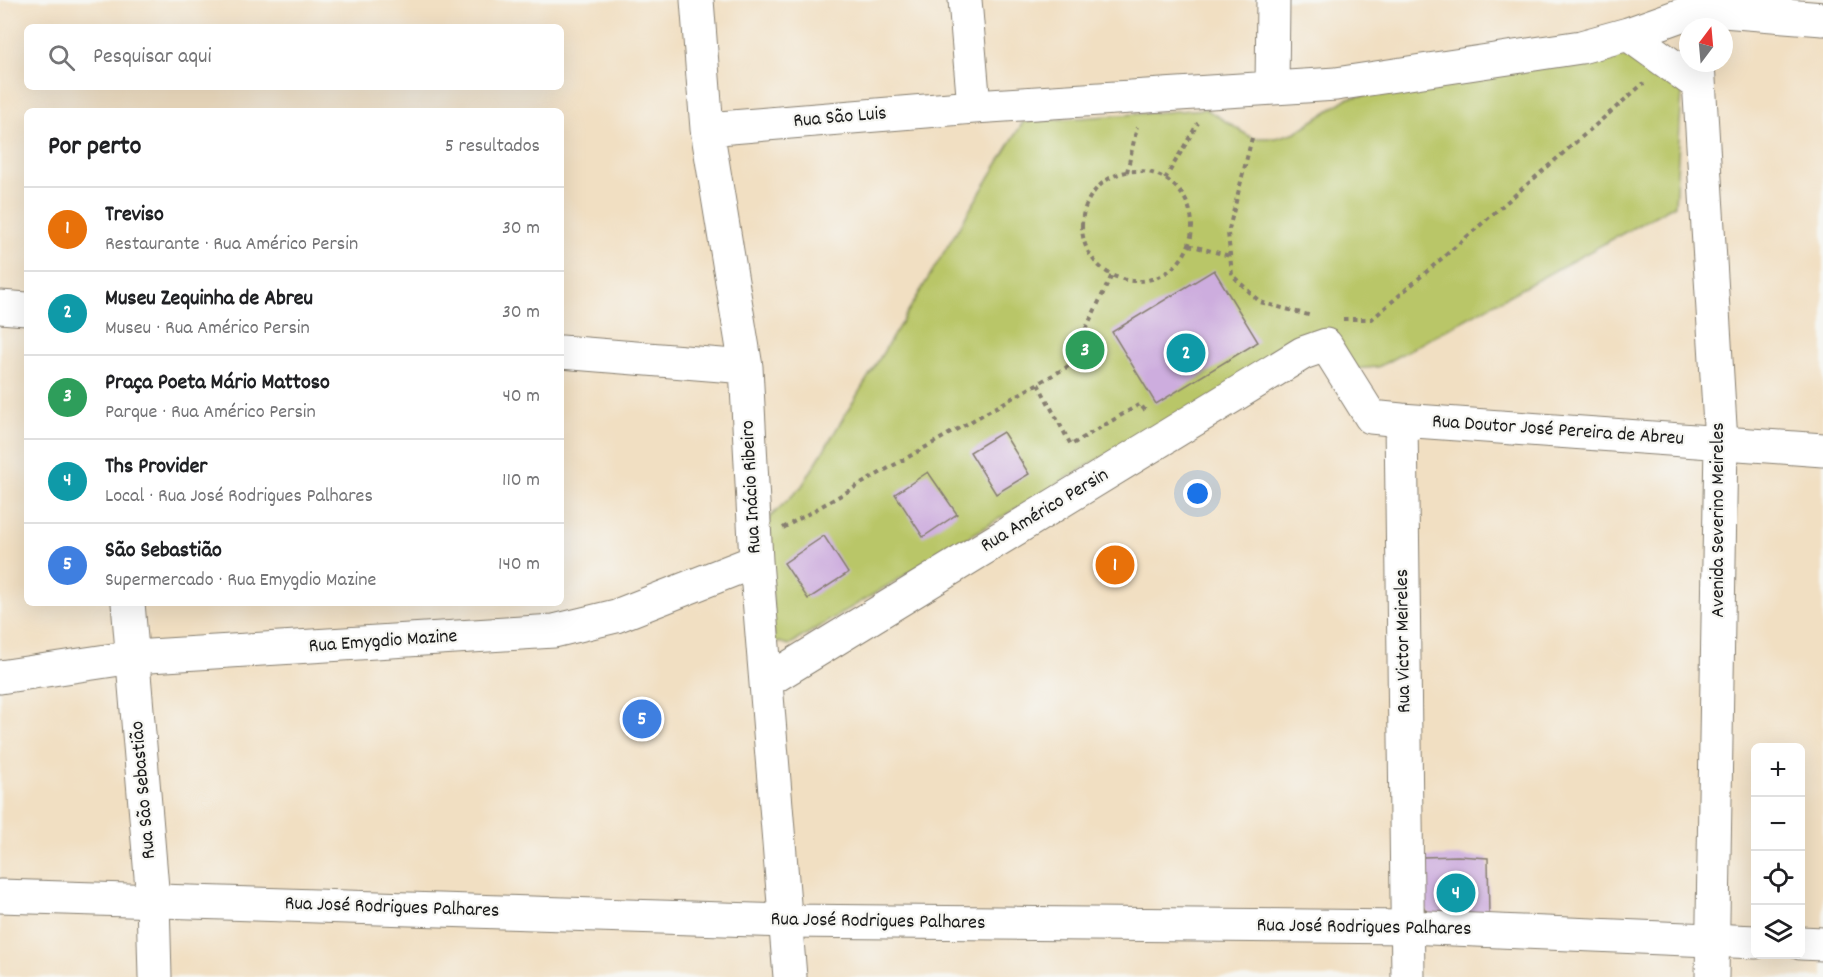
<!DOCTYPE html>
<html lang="pt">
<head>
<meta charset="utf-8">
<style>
	:root { --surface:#fff; --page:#f6f6f6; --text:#202124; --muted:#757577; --line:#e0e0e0; --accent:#ea580c }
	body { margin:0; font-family:Dekko,sans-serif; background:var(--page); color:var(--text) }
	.controls { position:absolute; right:18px; bottom:18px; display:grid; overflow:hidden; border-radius:9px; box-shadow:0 6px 24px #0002 }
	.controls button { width:54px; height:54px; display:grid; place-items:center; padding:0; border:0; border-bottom:2px solid var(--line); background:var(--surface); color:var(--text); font:30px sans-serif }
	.compass { position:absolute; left:1679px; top:18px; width:54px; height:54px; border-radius:50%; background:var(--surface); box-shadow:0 6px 24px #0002; rotate:16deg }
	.you { position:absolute; left:1198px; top:494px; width:21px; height:21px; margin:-15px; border:4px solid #fff; border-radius:50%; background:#1a73e8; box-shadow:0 0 0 9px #1a73e833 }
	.badge { display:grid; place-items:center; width:39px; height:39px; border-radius:50%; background:var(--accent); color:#fff; font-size:20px; font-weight:700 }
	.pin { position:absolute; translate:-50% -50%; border:3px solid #fff; box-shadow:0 2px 6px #0006 }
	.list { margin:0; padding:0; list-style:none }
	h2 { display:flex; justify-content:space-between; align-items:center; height:78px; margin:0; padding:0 24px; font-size:26px }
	h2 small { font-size:20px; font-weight:400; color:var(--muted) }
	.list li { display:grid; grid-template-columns:39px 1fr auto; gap:18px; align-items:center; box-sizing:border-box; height:84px; padding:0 24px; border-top:2px solid var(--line) }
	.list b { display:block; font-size:22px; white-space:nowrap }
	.list p { margin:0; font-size:20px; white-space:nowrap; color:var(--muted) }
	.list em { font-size:20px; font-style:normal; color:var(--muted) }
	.icon { flex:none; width:33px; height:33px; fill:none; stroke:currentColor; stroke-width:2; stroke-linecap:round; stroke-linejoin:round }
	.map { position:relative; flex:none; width:1823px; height:977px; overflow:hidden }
	.search { position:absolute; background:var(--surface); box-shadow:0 6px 24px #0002; left:24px; top:24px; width:540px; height:66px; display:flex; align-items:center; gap:15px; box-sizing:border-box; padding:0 21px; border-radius:9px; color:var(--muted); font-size:22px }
	.panel { position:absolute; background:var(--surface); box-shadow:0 6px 24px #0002; left:24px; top:108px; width:540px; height:498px; border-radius:9px }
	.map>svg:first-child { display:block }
	.green { fill:#b9c668; stroke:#6a7142; stroke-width:1.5 }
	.building { fill:#cdadde }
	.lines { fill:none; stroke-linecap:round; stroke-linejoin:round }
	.minor-casing { stroke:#867e6f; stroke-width:35 }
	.major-casing { stroke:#867e6f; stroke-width:35 }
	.path { stroke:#867e6f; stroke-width:4; stroke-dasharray:4.5 4.5; stroke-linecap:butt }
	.minor { stroke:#fff; stroke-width:33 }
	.major { stroke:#fff; stroke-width:33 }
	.labels { text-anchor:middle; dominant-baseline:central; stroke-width:4.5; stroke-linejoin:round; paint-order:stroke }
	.street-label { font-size:20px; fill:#1c1c1c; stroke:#f6f6f2 }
</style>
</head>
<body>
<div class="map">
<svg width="1823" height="977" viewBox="0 0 1823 977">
	<rect width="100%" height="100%" fill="#f6f6f2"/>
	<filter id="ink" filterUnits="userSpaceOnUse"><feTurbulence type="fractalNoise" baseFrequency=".0167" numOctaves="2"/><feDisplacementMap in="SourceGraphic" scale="12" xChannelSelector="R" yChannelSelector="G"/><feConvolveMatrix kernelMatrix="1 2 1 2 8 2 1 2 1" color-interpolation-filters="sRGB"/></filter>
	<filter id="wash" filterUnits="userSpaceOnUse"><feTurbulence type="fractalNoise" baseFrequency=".008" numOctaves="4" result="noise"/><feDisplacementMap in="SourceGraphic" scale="24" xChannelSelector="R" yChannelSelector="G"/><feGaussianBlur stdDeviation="1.35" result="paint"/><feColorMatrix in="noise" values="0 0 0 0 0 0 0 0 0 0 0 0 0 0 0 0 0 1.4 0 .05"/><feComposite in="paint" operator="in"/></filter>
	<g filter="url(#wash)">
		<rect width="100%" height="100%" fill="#f1dfc2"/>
		<path class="green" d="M1630 56 1657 71 1682 93 1675 205 1378 367 1354 369 1334 331 1092 463 789 645 774 641 769 518 802 486 1023 122 1206 109 1252 138H1276L1296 132 1348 98 1590 59Z"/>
		<g id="blocks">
			<path class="building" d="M1214 270 1258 342 1156 404 1112 332Z
				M1003 432 1029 474 996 494 970 452Z
				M928 472 957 514 923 537 895 494Z
				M824 536 848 573 808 599 784 563Z
				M1458 856 1488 858 1489 917 1431 918 1423 906V857Z"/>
		</g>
	</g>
	<g filter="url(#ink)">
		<use href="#blocks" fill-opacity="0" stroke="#867e6f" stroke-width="1.5"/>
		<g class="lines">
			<defs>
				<path id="minor" d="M697 0 707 129 746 367 756 561 790 977
					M965 0 974 107
					M1628 34 1699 85
					M1698 63 1721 442 1712 977
					M1272 87 1273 0
					M707 129 974 107 1336 84 1581 47 1628 34 1698 9 1823 19
					M0 307 27 309
					M561 352 746 367
					M1401 420 1823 450
					M128 603 153 900 155 977
					M0 677 133 657 554 631 616 616 756 561
					M767 681 1303 353 1326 345 1371 417 1401 420 1408 977"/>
				<path id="major" d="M0 896 786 921 1407 927 1756 942
					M1800 943 1823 944"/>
			</defs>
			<use href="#minor" class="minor-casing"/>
			<use href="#major" class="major-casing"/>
			<path class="path" d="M1252 138 1228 233 1232 275 1260 302 1312 316
				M1082 226a55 55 0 1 1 110 0a55 55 0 1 1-110 0Z
				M1127 172 1137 127
				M1165 179 1198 123
				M1189 245 1230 256
				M1343 319H1372L1644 83
				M1038 384 1071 445 1140 404 1147 413
				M783 528 1067 367 1112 275"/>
			<use href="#minor" class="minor"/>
			<use href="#major" class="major"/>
		</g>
	</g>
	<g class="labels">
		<g class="street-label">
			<text transform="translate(840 118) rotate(-5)">Rua São Luis</text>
			<text transform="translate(1558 431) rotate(4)">Rua Doutor José Pereira de Abreu</text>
			<text transform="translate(752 487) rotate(-93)">Rua Inácio Ribeiro</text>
			<text transform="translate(1045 511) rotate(-31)">Rua Américo Persin</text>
			<text transform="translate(1719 520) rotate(-90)">Avenida Severino Meireles</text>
			<text transform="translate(1404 641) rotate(-91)">Rua Victor Meireles</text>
			<text transform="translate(383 642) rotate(-4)">Rua Emygdio Mazine</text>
			<text transform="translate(144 790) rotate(-95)">Rua São Sebastião</text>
			<text transform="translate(392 908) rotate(2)">Rua José Rodrigues Palhares</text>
			<text transform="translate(878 922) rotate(1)">Rua José Rodrigues Palhares</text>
			<text transform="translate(1364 928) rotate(1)">Rua José Rodrigues Palhares</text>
		</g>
	</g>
</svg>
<div class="controls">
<button>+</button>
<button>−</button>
<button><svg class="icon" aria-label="locate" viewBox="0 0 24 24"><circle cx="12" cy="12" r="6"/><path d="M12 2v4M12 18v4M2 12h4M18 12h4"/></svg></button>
<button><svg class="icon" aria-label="layers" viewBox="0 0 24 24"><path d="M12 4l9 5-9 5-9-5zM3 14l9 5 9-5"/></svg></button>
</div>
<svg class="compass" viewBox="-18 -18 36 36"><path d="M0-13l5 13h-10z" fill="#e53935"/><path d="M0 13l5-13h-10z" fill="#757577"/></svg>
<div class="you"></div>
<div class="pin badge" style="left:1115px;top:565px;background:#e8710a">1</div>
<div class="pin badge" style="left:1186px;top:353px;background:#0f9aa8">2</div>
<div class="pin badge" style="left:1085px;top:350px;background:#2e9e5b">3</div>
<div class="pin badge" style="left:1456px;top:893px;background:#0f9aa8">4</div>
<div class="pin badge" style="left:642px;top:719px;background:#3f7fe0">5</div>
<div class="search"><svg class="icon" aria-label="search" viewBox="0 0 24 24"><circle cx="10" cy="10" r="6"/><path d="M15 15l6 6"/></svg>Pesquisar aqui</div>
<section class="panel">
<h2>Por perto<small>5 resultados</small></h2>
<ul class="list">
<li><span class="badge" style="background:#e8710a">1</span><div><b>Treviso</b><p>Restaurante · Rua Américo Persin</p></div><em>30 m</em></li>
<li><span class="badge" style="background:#0f9aa8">2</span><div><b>Museu Zequinha de Abreu</b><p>Museu · Rua Américo Persin</p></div><em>30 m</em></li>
<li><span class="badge" style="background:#2e9e5b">3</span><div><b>Praça Poeta Mário Mattoso</b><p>Parque · Rua Américo Persin</p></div><em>40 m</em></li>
<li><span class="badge" style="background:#0f9aa8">4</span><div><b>Ths Provider</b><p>Local · Rua José Rodrigues Palhares</p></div><em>110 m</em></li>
<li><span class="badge" style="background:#3f7fe0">5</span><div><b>São Sebastião</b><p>Supermercado · Rua Emygdio Mazine</p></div><em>140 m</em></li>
</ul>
</section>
</div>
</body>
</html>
